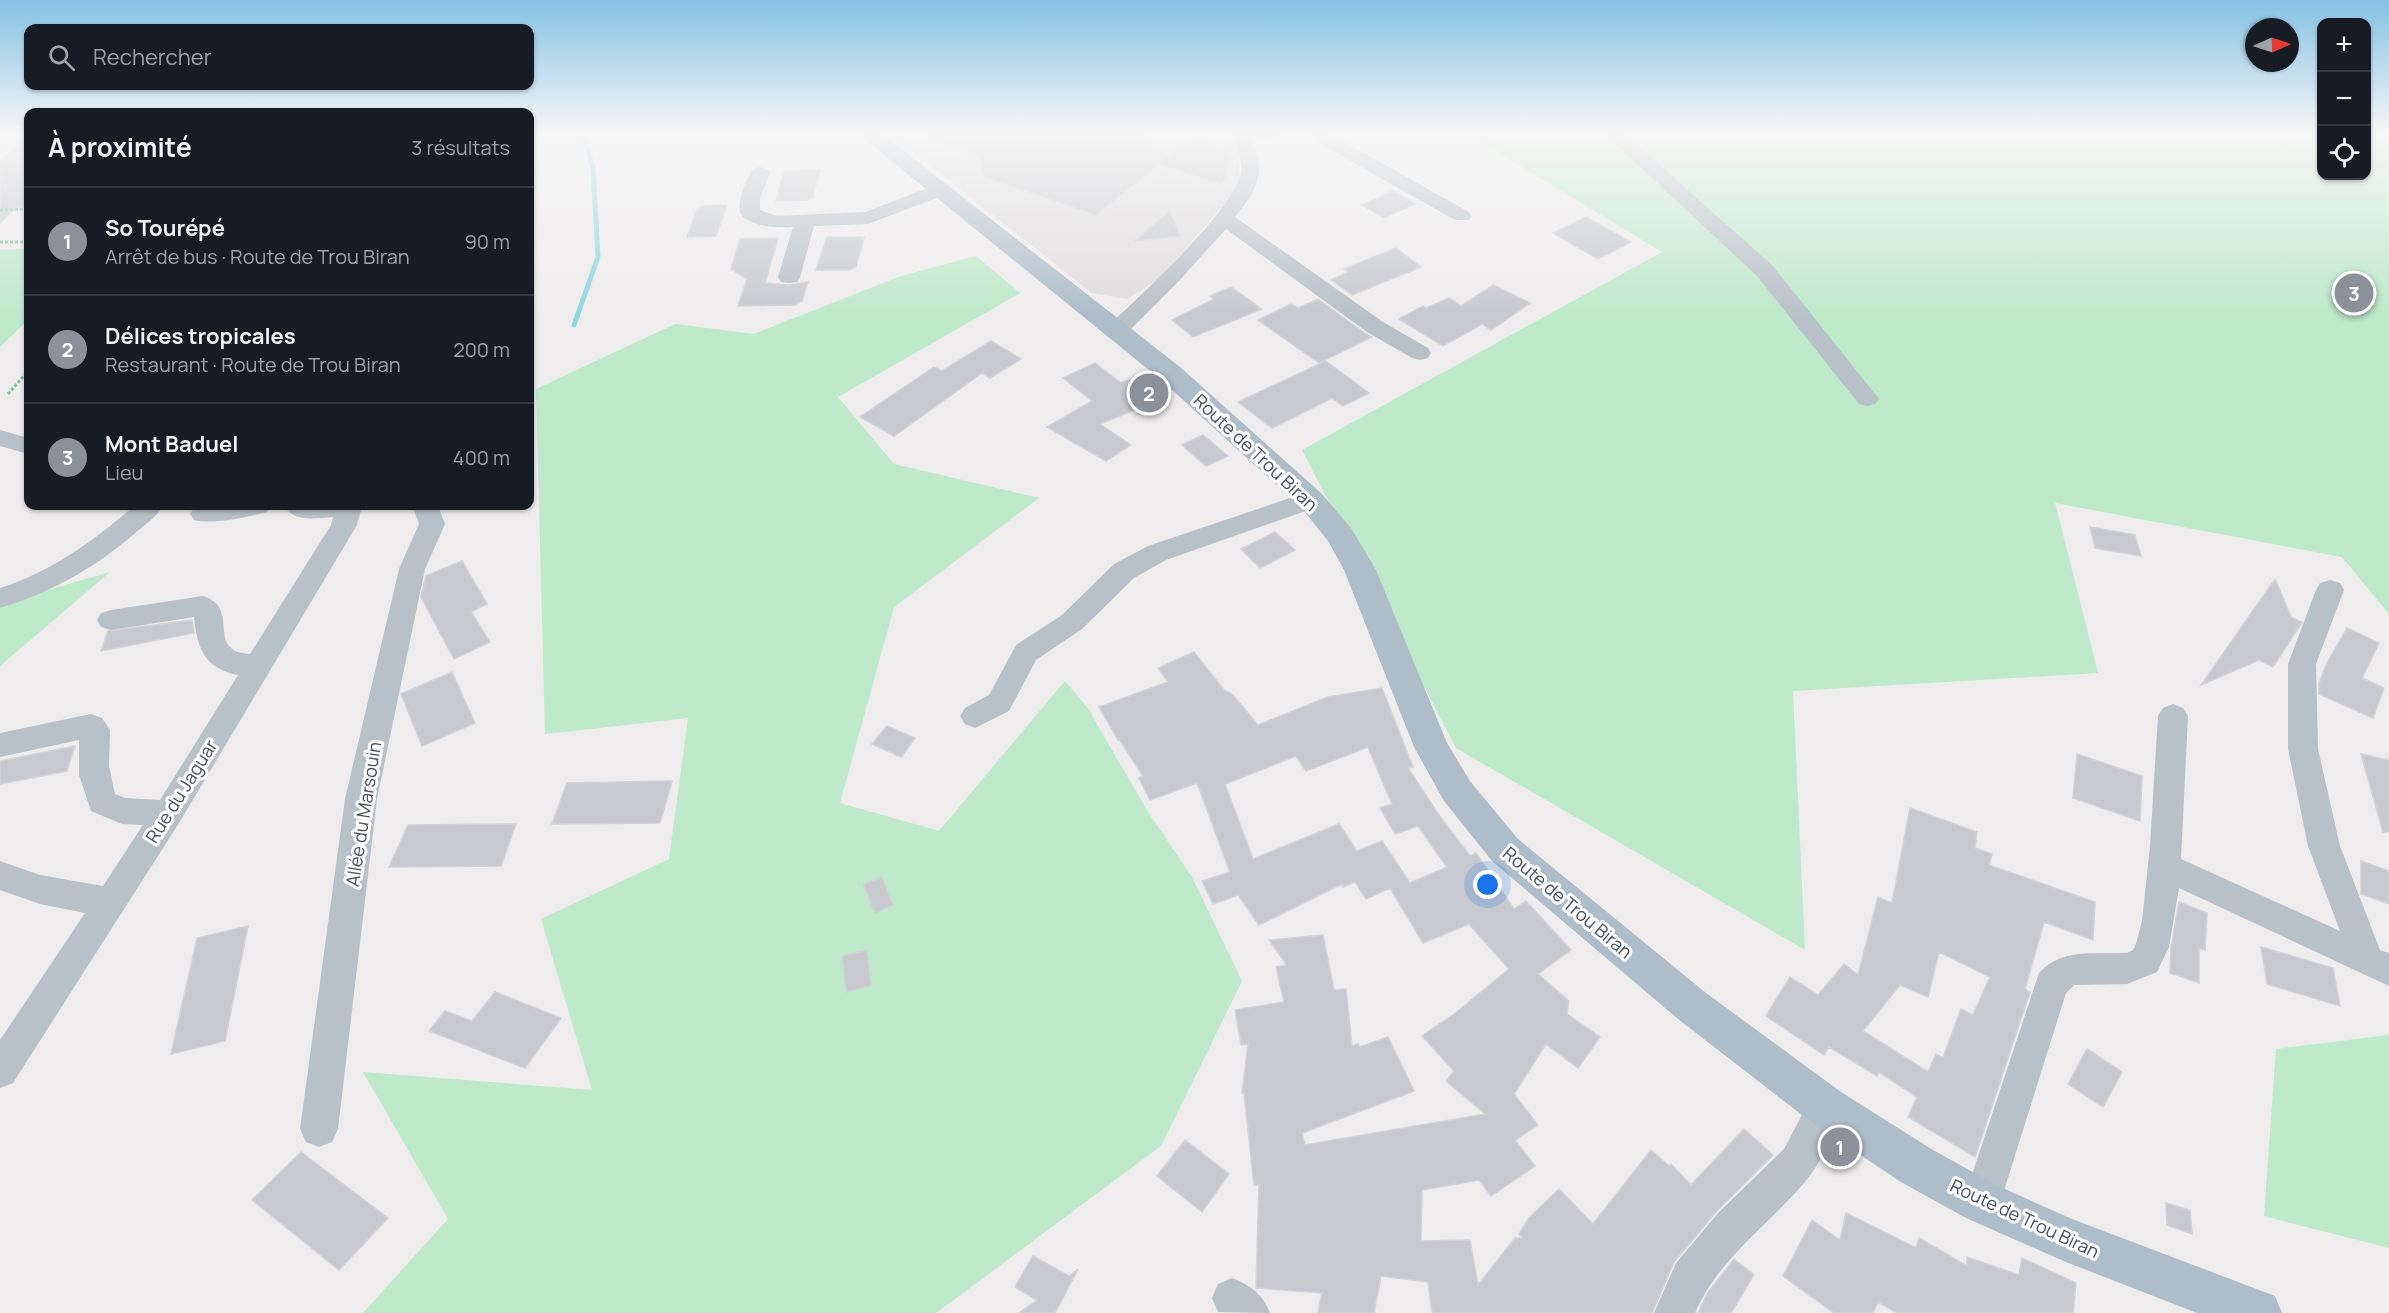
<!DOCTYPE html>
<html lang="fr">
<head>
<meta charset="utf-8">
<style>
	:root { --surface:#171b24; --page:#20242c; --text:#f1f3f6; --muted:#9ea1a6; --line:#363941; --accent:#8c9099 }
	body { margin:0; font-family:Manrope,sans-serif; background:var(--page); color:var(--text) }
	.controls { position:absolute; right:18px; top:18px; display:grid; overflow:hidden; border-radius:12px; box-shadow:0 2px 4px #0004 }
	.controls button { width:54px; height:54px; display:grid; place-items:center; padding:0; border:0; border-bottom:2px solid var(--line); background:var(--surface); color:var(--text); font:30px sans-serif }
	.compass { position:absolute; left:2245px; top:18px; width:54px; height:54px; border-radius:50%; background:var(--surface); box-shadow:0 2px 4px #0004; rotate:87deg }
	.you { position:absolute; left:1488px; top:885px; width:21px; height:21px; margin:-15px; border:4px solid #fff; border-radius:50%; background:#1a73e8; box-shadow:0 0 0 9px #1a73e833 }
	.badge { display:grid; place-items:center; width:39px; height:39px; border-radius:50%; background:var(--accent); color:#fff; font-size:20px; font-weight:700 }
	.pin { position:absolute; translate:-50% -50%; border:3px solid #fff; box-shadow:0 2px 6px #0006 }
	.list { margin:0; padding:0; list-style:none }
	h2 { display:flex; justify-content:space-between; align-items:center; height:78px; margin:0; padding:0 24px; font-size:26px }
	h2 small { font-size:20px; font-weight:400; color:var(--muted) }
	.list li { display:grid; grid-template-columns:39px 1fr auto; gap:18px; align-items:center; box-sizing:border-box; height:108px; padding:0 24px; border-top:2px solid var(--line) }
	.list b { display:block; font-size:22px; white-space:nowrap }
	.list p { margin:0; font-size:20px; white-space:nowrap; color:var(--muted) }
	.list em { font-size:20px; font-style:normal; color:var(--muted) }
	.icon { flex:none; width:33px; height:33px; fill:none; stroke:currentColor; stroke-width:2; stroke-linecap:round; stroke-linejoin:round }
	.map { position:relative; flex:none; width:2389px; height:1313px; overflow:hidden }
	.search { position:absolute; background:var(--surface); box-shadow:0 2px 4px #0004; left:24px; top:24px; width:510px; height:66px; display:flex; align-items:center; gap:15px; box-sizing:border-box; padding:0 21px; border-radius:12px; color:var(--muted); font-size:22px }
	.panel { position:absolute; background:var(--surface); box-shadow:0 2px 4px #0004; left:24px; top:108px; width:510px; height:402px; border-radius:12px }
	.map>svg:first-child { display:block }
	.education { fill:#dfdddd }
	.green { fill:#bee9cb }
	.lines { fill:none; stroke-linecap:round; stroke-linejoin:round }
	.stream { stroke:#8fd6e1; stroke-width:5 }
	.building { fill:#c7c9ce; stroke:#d0d3d7; stroke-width:1.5; fill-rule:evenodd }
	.path { stroke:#79c39a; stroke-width:3; stroke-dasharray:3 2; stroke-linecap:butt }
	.minor { fill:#b8c1c7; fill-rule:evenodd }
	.major { fill:#aebdc8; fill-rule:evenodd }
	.labels { text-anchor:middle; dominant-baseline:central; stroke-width:6; stroke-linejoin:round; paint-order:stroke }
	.street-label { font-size:18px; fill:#465057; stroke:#fff }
</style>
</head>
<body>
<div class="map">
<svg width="2389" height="1313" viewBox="0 0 2389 1313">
	<rect width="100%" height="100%" fill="#eeecec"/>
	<path class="education" d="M889 133H1223L1238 146 1240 186 1159 279 1127 299 1092 293Z"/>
	<path class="green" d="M1466 133H2321L2322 176H2366L2367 133H2389V614L2342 557 2055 503 2098 673 1793 691 1805 950 1456 748 1302 450 1662 252Z
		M0 249H28V320L0 347Z
		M976 256 1020 293 838 397 894 464 1039 498 894 607 840 803 939 831 1065 681 1087 707 1148 812 1192 877 1242 981 1161 1146 936 1313H363L448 1219 363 1072 592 1090 541 919 669 859 688 718 545 734 536 389 675 324 754 334 901 276Z
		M110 572 0 666V604Z
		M2389 1035V1248L2264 1216 2276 1049Z"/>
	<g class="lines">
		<path class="stream" d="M574 325 598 257 593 168 583 133"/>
	</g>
	<path class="building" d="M922 133H1144L1169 156 1194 136 1231 148 1227 172 1222 184 1159 164 1096 215 985 177 979 156 922 135Z
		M28 138V207H17L0 223V161Z
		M820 170 813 197 807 200 776 201 784 171Z
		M1393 191 1415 204 1384 218 1362 205Z
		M727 205 716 236 687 237 697 209 704 206Z
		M1170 211 1180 236 1135 241Z
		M1586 217 1631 242 1598 259 1553 233Z
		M827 237H864L856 267 849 270H816Z
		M778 238 765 283 789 285 808 282 802 301 795 305 738 306 747 279 731 269 740 239Z
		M1396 248 1421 267 1352 295 1331 280 1348 272 1344 269Z
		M1493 285 1530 303 1491 330 1482 324 1443 346 1399 319 1423 306 1426 308 1449 298 1461 306Z
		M1231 287 1262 309 1193 337 1172 320 1214 299 1210 296Z
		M1318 299 1366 334 1372 337 1319 363 1258 320 1291 304 1298 308Z
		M991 341 1021 359 990 378 982 373 894 436 860 417 934 367 942 371Z
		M1326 361 1369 393 1343 406 1332 398 1272 428 1238 402Z
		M1095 363 1121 383 1141 375 1164 398 1100 424 1131 445 1106 461 1047 427 1092 401 1063 378Z
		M1203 435 1228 456 1206 466 1182 445Z
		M2090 527 2135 535 2141 556 2095 548Z
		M1275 532 1295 550 1260 568 1241 549Z
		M462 561 487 604 471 612 490 642 454 659 421 597 426 576Z
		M2275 579 2291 617 2302 622 2273 667 2259 660 2201 685Z
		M192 620 194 633 101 651 108 631Z
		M2347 628 2379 643 2362 678 2384 688 2373 718 2319 694V683L2327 663Z
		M1194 652 1224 690 1233 695 1258 725 1328 697 1382 688 1413 767 1408 768 1439 815 1470 856 1476 853 1514 909 1526 901 1571 950 1538 974 1569 1001 1567 1014 1600 1037 1578 1068 1546 1044 1514 1094 1538 1125 1515 1140 1535 1166 1491 1196 1479 1180 1422 1190 1421 1241 1470 1240 1478 1285 1515 1238H1522L1519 1234 1528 1219 1559 1189 1593 1224 1651 1150 1669 1166 1671 1164 1691 1185 1744 1129 1773 1155 1717 1211 1674 1262 1652 1313H1432L1428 1282 1381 1276 1374 1313H1318L1322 1293 1256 1288 1259 1185H1254L1244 1093H1242L1248 1044 1241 1045 1235 1010 1284 1002 1276 967 1287 965 1269 940 1323 935 1334 990 1346 989 1352 1046 1358 1044 1360 1047 1388 1037 1414 1091 1302 1133 1305 1145 1485 1114 1446 1081 1454 1071 1422 1036 1453 1015 1509 969 1469 924 1423 943 1390 888 1366 899 1355 882 1343 887 1342 884 1259 925 1238 895 1213 904 1202 881 1230 872 1197 783 1150 800 1139 778 1143 776 1119 739 1118 740 1099 707 1168 682 1158 668ZM1368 747 1392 804 1380 808 1395 834 1418 826 1447 867 1410 883 1382 841 1357 851 1339 824 1253 859 1225 784 1296 756 1306 771Z
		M452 672 475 723 422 746 401 694Z
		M887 726 915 738 901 757 872 744Z
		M75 746 67 771 0 784V761Z
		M2077 754 2142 776 2140 821 2073 798Z
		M2361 754 2389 760V832H2383Z
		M672 781 660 823 552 824 567 783Z
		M1910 808 1977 832 1975 848 1992 854 1989 865 2095 902 2093 940 2044 922 2025 989 2030 992 1975 1157 1908 1117 1917 1097 1879 1072 1877 1076 1829 1047 1824 1055 1766 1016 1790 977 1818 995 1844 964 1858 975 1878 897 1892 903ZM1939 952 1990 977 1973 1015 1961 1009 1943 1058 1936 1054 1928 1072 1863 1031 1900 985 1928 997Z
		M516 824 501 866 389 867 408 825Z
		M2361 861 2389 871V904L2361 894Z
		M882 877 893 905 875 913 863 884Z
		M2179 902 2207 913 2205 950 2199 948V983L2170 973 2171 948Z
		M248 926 225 1041 171 1054 197 938Z
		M2261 947 2333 968 2340 1006 2267 984Z
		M867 950 871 986 846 992 842 956Z
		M495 992 561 1018 525 1068 429 1031 445 1011 472 1021Z
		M2087 1049 2122 1072 2103 1107 2068 1084Z
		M1185 1140 1229 1174 1202 1212 1157 1176Z
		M301 1152 388 1218 339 1270 252 1200Z
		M2166 1203 2190 1210 2192 1234 2167 1225Z
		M1846 1213 1916 1248 1919 1238 1967 1266V1257L2019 1275 2022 1258 2076 1283 2073 1313H1897L1878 1302 1873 1313H1834L1783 1276 1812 1220 1840 1240Z
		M1033 1256 1069 1276 1078 1269 1055 1313H1019L1037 1300 1015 1287Z
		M1734 1259 1754 1275 1731 1313H1698L1707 1294Z"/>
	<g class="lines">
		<path class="path" d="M0 210 28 209
			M0 242H28
			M8 394 28 371"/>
		<path class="minor" d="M1231 133H1281L1279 137 1253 142C1266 175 1256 191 1235 217L1383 322 1428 348 1431 353 1428 358 1420 360 1412 358 1367 332 1226 229 1177 283 1124 336 1116 338 1108 336 1105 331 1108 326C1138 298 1235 209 1241 173 1243 161 1235 144 1231 133Z
			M1306 133H1328L1469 212 1472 216 1469 220H1455L1308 137Z
			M1604 133H1624L1773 266 1875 394 1879 399 1875 404 1867 406 1859 404 1757 276Z
			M760 167 767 169 770 173 760 198V210L777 216 865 212 933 186H947L950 190 947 194 868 224 814 226 800 277 797 282 789 283 781 282 778 277 793 227C778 228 756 227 743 217 733 209 747 177 753 169Z
			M0 430 28 438V454L0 446Z
			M1311 491 1320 494 1324 500 1320 506 1166 560 1134 578 1082 629 1036 660 1009 711 975 728 965 724 960 716 965 708 989 695 1016 645 1062 615 1114 564 1148 546Z
			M134 506H163C156 518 143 526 133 535 93 569 50 593 0 608V588C51 572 95 540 134 506Z
			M202 506H271L267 512C248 517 212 525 194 520L190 514 194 508Z
			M284 506 362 507 357 525 179 823 13 1083 0 1088V1040L85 913 40 904 0 890V861L40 875 103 886 143 825 122 824 91 811 79 775V740L0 757V733L91 714 102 718 110 730 109 766 115 794 125 798 160 800 238 675C205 669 197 648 194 617L111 630 101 627 97 620 101 613 111 610 203 596C242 608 204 651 250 654L331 525 333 517C315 518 295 523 284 506Z
			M412 506H438L445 524 425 569 377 799 338 1129 332 1142 319 1147 306 1142 300 1129 345 799 399 569 419 524Z
			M2330 580 2340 583 2344 590 2316 664 2318 749 2340 846 2380 950 2389 953V986L2179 888 2169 947 2157 972 2127 984 2074 985 2066 993 1996 1216 1982 1221 1968 1216 1963 1202 2039 973C2063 947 2095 955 2127 953L2133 950 2136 944 2142 921 2150 846 2158 716 2163 708 2173 704 2183 708 2188 716 2181 859 2340 931 2308 846 2288 749V664L2316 590 2320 583Z
			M1826 1089 1839 1094 1844 1107C1836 1126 1822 1161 1809 1177 1772 1223 1719 1257 1695 1313H1654L1676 1263 1719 1212 1784 1149 1813 1094Z
			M1232 1278C1250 1285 1263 1294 1270 1313L1218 1312 1212 1298 1218 1284Z"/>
		<path class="major" d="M857 133H881L1180 367 1321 493 1351 528 1376 570 1447 743 1470 781 1518 839 1706 993 1841 1092 1933 1150 1998 1186 2072 1219 2275 1296 2282 1313H2197L2066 1262 1966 1218 1901 1182 1811 1122 1678 1019 1492 861 1444 801 1414 747 1344 570 1328 541 1301 507 1160 379Z"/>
	</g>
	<linearGradient id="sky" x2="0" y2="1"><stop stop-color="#84c2e5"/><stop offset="0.42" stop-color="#f7f6f6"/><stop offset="1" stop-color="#f7f6f6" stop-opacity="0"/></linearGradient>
	<rect width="2389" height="316" fill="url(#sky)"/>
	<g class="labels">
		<g class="street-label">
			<text transform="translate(1256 452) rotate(43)">Route de Trou Biran</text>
			<text transform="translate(181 791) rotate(-58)">Rue du Jaguar</text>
			<text transform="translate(363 814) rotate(-81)">Allée du Marsouin</text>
			<text transform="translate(1568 902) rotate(40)">Route de Trou Biran</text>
			<text transform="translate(2025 1218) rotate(25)">Route de Trou Biran</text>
		</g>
	</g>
</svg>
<div class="controls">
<button>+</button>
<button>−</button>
<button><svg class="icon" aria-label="locate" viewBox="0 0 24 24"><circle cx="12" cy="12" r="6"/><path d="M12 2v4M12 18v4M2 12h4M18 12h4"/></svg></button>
</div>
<svg class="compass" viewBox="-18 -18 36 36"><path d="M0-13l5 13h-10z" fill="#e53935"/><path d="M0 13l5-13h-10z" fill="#9ea1a6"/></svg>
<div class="you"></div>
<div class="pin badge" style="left:1840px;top:1147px">1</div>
<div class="pin badge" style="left:1149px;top:393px">2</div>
<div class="pin badge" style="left:2354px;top:293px">3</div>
<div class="search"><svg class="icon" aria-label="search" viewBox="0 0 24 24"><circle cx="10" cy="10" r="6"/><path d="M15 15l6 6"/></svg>Rechercher</div>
<section class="panel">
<h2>À proximité<small>3 résultats</small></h2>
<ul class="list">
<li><span class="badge">1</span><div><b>So Tourépé</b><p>Arrêt de bus · Route de Trou Biran</p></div><em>90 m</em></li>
<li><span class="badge">2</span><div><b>Délices tropicales</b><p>Restaurant · Route de Trou Biran</p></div><em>200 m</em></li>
<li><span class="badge">3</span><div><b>Mont Baduel</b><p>Lieu</p></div><em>400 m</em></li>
</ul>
</section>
</div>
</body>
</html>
